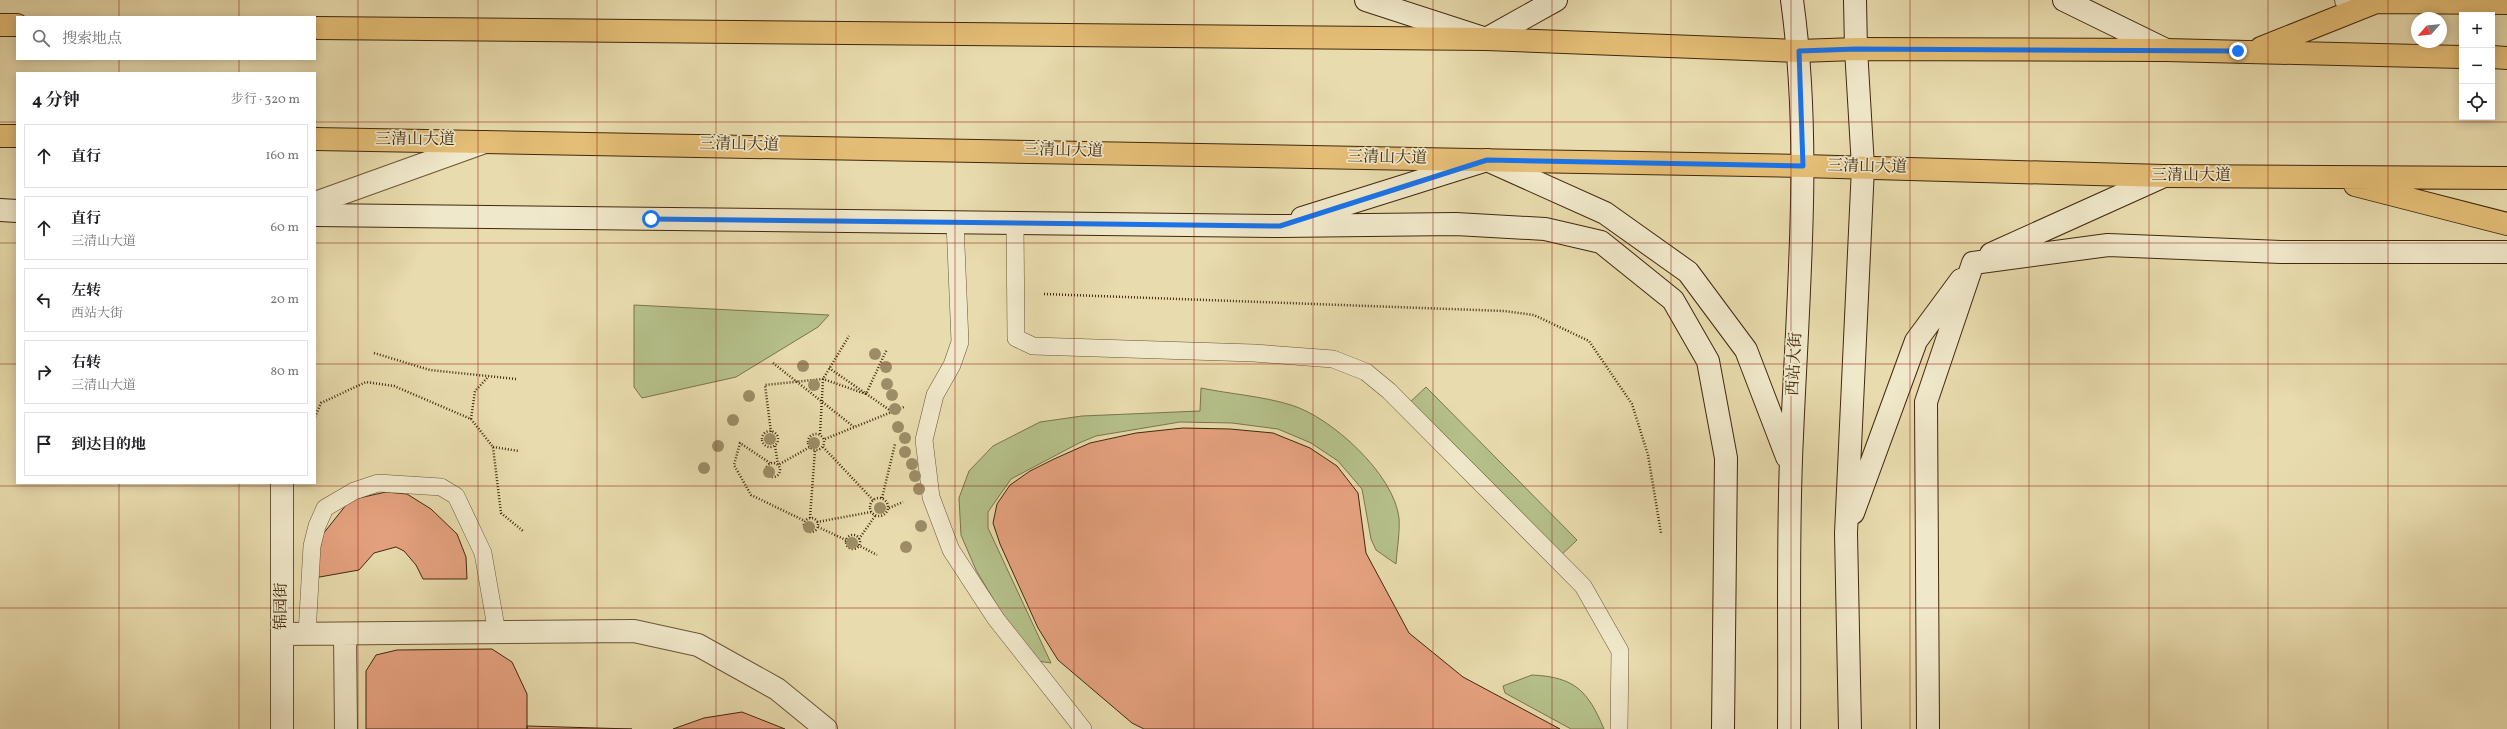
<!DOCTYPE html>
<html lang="zh">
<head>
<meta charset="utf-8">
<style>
	:root { --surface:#fff; --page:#f6f6f6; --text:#202124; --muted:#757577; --line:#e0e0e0 }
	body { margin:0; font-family:Vollkorn,"Noto Serif SC",serif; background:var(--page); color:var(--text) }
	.controls { position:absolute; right:12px; top:12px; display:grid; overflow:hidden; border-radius:0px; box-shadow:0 2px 10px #0003 }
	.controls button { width:36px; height:36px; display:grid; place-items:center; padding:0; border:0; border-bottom:1px solid var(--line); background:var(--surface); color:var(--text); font:20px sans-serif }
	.compass { position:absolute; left:2411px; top:12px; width:36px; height:36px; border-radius:50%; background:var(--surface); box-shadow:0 2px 10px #0003; rotate:243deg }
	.stop { position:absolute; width:12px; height:12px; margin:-9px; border:3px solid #1a73e8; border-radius:50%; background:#fff }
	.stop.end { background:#1a73e8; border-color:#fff; box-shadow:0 1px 4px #0008 }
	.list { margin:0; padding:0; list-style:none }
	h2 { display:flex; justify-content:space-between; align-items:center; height:52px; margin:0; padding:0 16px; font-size:17px }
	h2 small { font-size:13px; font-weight:400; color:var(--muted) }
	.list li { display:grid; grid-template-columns:26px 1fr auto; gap:12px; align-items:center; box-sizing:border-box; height:64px; margin:0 8px 8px; padding:0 8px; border:1px solid var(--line); border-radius:0px }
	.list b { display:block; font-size:15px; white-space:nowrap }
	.list p { margin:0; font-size:13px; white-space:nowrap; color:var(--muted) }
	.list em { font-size:13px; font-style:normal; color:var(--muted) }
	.icon { flex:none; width:22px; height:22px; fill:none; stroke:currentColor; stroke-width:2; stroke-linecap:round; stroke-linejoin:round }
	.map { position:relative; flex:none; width:2507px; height:729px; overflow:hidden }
	.search { position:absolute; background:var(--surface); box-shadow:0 2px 10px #0003; left:16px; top:16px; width:300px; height:44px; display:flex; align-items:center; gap:10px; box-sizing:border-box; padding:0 14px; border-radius:0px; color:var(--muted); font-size:15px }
	.panel { position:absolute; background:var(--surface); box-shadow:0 2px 10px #0003; left:16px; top:72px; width:300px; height:412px; border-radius:0px }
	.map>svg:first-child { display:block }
	.green { fill:#b5c08a; stroke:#7b744b }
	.building { fill:#e5a17f; stroke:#41280c }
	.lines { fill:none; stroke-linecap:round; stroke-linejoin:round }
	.service-casing { stroke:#6b5534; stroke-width:18 }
	.minor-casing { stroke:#6b5534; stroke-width:24 }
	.tertiary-casing { stroke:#6b5534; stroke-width:24 }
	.secondary-casing { stroke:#41280c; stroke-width:24 }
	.primary-casing { stroke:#41280c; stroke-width:24 }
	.path { stroke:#41280c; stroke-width:2.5; stroke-dasharray:1 2; stroke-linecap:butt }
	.service { stroke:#f0e8ca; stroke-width:17 }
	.minor { stroke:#f0e8ca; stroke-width:22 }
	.tertiary { stroke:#f0e8ca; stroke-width:22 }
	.secondary { stroke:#f0e8ca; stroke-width:22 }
	.primary { stroke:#e4be76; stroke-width:22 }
	.tree { fill:#9c8d66 }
	.route { stroke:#1a73e8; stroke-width:5 }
	.grid { fill:none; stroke:#8f2418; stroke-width:1; stroke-opacity:0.55 }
	.labels { text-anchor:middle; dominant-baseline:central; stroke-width:3.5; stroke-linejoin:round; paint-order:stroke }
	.street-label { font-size:16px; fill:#41280c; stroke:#f0e8ca }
</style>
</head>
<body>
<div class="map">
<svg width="2507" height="729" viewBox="0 0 2507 729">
	<rect width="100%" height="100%" fill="#e8dbad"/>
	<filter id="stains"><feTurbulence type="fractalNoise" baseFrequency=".005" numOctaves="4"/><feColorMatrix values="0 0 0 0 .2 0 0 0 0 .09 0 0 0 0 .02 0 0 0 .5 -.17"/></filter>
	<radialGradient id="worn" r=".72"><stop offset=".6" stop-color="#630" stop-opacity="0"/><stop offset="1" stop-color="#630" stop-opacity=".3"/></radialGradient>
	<path class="green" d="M634 305 829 315 818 327 736 377 642 398 634 387Z
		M1426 387 1577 540 1558 558 1407 405Z
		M1201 388C1230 394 1262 396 1291 405 1331 417 1394 474 1399 518 1400 533 1397 549 1396 564L1376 550 1371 539 1362 489 1338 461 1311 443 1278 429 1232 423 1180 422 1096 436 1079 443 1011 479 988 512V528L1051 663 1038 661 1004 617 976 570 961 535 959 498 969 471 993 446 1040 422 1082 416 1200 411Z
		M1532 675C1575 677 1588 691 1604 729H1571L1505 693 1503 686Z"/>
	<path class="building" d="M1183 428 1230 429 1273 433 1310 448 1337 466 1358 493 1366 553 1409 633 1463 677 1560 729H1144L1132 723 1058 660 1038 628 1000 544 993 523 997 504 1010 485 1030 471 1054 459 1090 443 1136 433Z
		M386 492 407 494 431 509 457 534 466 557 467 579H423L416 565 404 551 396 547 374 553 359 570 314 578 323 534 350 500Z
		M492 649 512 662 527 694V729H366V671L376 655 397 650Z
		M742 712 785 729H673L704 718Z
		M527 726 632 729H527Z"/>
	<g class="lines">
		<defs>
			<path id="service" d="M955 222 960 342 952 365 935 395 924 440 931 497 951 550 996 619 1083 729
				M1015 223 1016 338 1033 346 1254 353 1333 359 1366 372 1389 391 1583 586 1620 651 1619 729
				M307 634 312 546 317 526 325 508 354 491 378 483 441 487 456 496 483 553 497 633"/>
			<path id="minor" d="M315 203 485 142
				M282 483V729
				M282 634 634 631 698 645 777 689 826 729
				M345 634 346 729"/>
			<path id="tertiary" d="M2346 0 2376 2"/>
			<path id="secondary" d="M1366 0 1486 39 1556 0
				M2064 0 2166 50
				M0 210 17 211
				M315 215 1280 226 1456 224 1545 229 1601 242 1673 300 1708 361 1726 458 1723 729
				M1302 218 1487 160 1605 213 1688 272 1746 350 1787 457
				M1991 254 2164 176
				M1853 513 1916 341 1961 280
				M1789 729C1790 631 1787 533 1792 436 1798 291 1812 144 1792 0
				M1850 729 1846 533 1863 167 1856 49 1855 0
				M1928 729 1926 402 1973 263 2108 245 2281 252H2507"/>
			<path id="primary" d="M0 25H17
				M315 28 1486 39 1799 51 1856 49 2166 50 2462 57
				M2261 48 2376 2 2507 3
				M2492 57 2507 58
				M0 136H17
				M315 139 1803 166 2164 176 2507 178
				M2355 185 2507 224"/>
		</defs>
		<use href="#service" class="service-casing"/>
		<use href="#minor" class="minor-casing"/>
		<use href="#tertiary" class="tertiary-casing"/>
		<use href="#secondary" class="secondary-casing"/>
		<use href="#primary" class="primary-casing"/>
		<path class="path" d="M1044 294 1504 311 1534 315 1589 341 1632 404 1648 455 1661 533
			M374 353 430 370 516 379
			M773 363 854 427
			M829 368 891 411
			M315 417 321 403 366 382 394 386 471 419 493 447 501 513 523 531
			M471 419 475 391 488 377
			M762 439a8 8 0 1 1 16 0a8 8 0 1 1-16 0Z
			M771 432 765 385 823 379 866 394 887 349
			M808 442a8 8 0 1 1 16 0a8 8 0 1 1-16 0Z
			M820 434 823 379 849 336
			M825 439 904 407
			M775 446 778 465 810 447
			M493 447 519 451
			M823 447 873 500
			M770 463 740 443 734 465 751 495 805 521
			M766 470a7 7 0 1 1 14 0a7 7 0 1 1-14 0Z
			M870 507a9 9 0 1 1 18 0a9 9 0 1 1-18 0Z
			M882 498 895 444
			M889 508 903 502
			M810 518 815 450
			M804 525a7 7 0 1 1 14 0a7 7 0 1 1-14 0Z
			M817 522 871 512
			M818 527 846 540
			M846 542a7 7 0 1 1 14 0a7 7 0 1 1-14 0Z
			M859 539 875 516
			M858 545 877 555"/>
		<use href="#service" class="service"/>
		<use href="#minor" class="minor"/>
		<use href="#tertiary" class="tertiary"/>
		<use href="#secondary" class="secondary"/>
		<use href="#primary" class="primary"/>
	</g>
	<g class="tree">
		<circle cx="875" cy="354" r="6"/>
		<circle cx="803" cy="366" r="6"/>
		<circle cx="886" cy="367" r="6"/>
		<circle cx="887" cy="384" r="6"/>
		<circle cx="814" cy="385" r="6"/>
		<circle cx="892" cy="395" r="6"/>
		<circle cx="749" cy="396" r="6"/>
		<circle cx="895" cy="409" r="6"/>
		<circle cx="733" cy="420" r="6"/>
		<circle cx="898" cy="427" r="6"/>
		<circle cx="905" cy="438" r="6"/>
		<circle cx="770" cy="439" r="6"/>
		<circle cx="814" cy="443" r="6"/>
		<circle cx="718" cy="446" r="6"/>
		<circle cx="905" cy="452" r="6"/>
		<circle cx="912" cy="464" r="6"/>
		<circle cx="704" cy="468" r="6"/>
		<circle cx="769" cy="472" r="6"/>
		<circle cx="915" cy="476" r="6"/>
		<circle cx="919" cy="489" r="6"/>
		<circle cx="880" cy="508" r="6"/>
		<circle cx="921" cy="526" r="6"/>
		<circle cx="809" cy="527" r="6"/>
		<circle cx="852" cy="543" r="6"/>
		<circle cx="906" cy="547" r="6"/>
	</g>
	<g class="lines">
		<path class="route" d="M651 219 1280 226 1487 160 1803 166 1799 51 1856 49 2238 51"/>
	</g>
	<path class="grid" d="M119 0V17M239 0V17M358 0V729M478 0V729M597 0V729M716 0V729M836 0V729M955 0V729M1074 0V729M1194 0V729M1313 0V729M1433 0V729M1552 0V729M1671 0V729M1791 0V729M1910 0V729M2029 0V729M2149 0V729M2268 0V729M2388 0V729M119 59V73M239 59V73M0 122H17M315 122H2507M0 243H17M315 243H2507M0 364H17M315 364H2507M119 483V729M239 483V729M0 486H2507M0 608H2507"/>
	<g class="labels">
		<g class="street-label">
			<text x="415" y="140">三清山大道</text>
			<text transform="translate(739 145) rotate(1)">三清山大道</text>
			<text transform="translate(1063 151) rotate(1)">三清山大道</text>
			<text transform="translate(1387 158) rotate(1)">三清山大道</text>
			<text transform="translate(1867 167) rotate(1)">三清山大道</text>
			<text x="2191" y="176">三清山大道</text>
			<text transform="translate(1795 364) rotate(-87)">西站大街</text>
			<text transform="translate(282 606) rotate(-90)">锦园街</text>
		</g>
	</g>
	<rect width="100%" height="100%" filter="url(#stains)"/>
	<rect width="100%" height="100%" fill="url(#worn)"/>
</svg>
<div class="controls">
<button>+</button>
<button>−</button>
<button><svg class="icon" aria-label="locate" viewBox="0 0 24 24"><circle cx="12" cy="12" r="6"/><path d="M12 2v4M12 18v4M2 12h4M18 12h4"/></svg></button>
</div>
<svg class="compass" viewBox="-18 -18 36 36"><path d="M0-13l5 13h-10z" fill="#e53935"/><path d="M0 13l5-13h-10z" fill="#757577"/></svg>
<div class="stop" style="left:651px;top:219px"></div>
<div class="stop end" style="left:2238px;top:51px"></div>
<div class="search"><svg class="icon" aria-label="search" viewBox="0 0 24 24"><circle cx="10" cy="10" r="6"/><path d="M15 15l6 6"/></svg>搜索地点</div>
<section class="panel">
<h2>4 分钟<small>步行 · 320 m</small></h2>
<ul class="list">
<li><svg class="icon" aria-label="ahead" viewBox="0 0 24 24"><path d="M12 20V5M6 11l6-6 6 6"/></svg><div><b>直行</b></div><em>160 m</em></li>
<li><svg class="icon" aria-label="ahead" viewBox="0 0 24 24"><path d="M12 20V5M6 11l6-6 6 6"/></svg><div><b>直行</b><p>三清山大道</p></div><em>60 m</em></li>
<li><svg class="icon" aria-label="left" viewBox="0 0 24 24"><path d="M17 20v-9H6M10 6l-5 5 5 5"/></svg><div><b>左转</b><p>西站大街</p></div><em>20 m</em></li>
<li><svg class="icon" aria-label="right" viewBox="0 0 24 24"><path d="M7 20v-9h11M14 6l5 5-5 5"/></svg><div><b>右转</b><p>三清山大道</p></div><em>80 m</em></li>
<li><svg class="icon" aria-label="arrive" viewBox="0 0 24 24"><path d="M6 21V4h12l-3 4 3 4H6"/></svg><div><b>到达目的地</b></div></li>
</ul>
</section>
</div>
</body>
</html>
